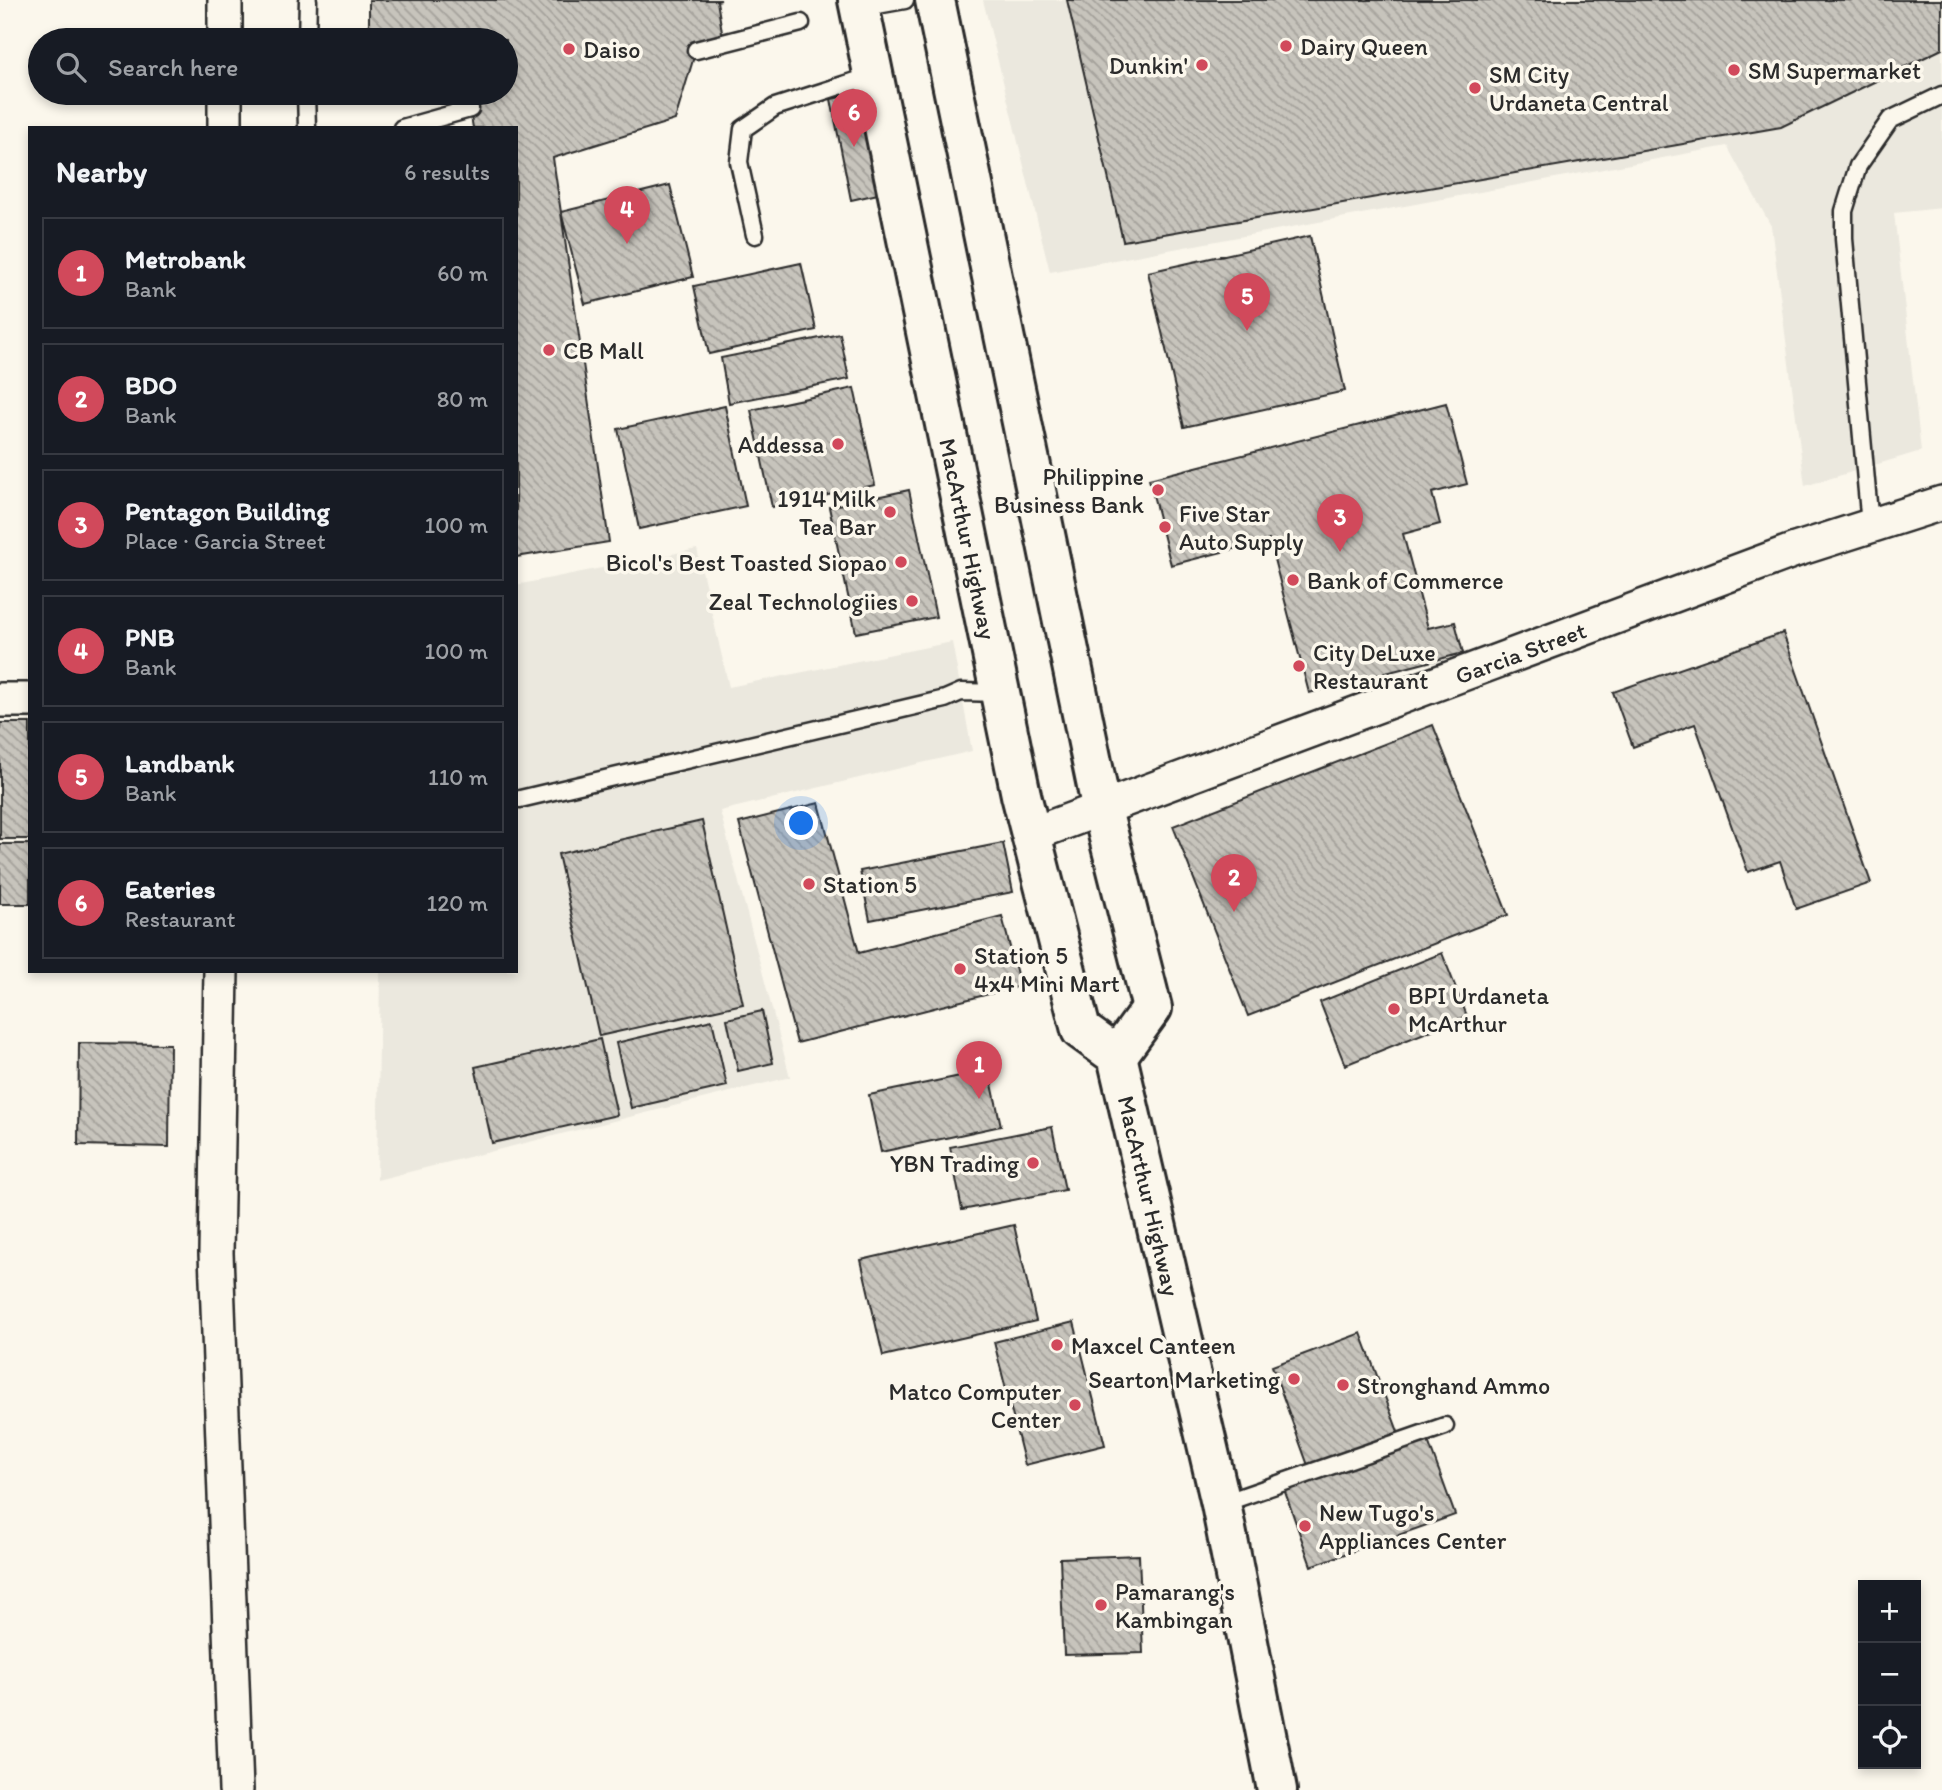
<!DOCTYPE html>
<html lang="en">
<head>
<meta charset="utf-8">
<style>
	:root { --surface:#171b24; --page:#20242c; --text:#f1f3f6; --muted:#9ea1a6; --line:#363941; --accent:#d1495b }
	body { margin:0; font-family:Itim,sans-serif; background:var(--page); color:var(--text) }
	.controls { position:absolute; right:21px; bottom:21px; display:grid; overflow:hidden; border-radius:0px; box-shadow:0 4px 10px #0003 }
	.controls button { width:63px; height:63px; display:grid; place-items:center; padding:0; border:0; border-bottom:2px solid var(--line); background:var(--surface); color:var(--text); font:35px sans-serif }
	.you { position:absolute; left:802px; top:824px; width:24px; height:24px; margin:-18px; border:5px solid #fff; border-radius:50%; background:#1a73e8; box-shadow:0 0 0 10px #1a73e833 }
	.badge { display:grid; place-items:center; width:46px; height:46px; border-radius:50%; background:var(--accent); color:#fff; font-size:23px; font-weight:700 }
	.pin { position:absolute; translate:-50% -58px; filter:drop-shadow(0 2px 4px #0008) }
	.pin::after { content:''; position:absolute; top:37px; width:24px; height:21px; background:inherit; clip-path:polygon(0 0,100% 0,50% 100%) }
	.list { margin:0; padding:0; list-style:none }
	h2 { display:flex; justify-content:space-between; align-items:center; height:91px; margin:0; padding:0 28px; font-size:30px }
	h2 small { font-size:23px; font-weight:400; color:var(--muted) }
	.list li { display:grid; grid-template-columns:46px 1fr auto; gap:21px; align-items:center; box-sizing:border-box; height:112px; margin:0 14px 14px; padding:0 14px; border:2px solid var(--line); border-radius:0px }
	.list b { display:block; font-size:26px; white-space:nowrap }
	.list p { margin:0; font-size:23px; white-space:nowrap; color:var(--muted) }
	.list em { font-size:23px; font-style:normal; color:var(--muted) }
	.icon { flex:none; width:38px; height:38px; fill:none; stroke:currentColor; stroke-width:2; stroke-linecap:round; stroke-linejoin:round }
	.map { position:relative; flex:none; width:1942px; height:1790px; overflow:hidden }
	.search { position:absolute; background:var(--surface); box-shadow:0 4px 10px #0003; left:28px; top:28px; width:490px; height:77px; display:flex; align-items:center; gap:18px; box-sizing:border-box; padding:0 24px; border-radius:38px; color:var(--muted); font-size:26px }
	.panel { position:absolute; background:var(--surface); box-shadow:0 4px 10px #0003; left:28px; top:126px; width:490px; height:847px; border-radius:0px }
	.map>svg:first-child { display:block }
	.built { fill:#ebe8de }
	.building { fill:url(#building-back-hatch); stroke:#2b2b2b; stroke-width:2 }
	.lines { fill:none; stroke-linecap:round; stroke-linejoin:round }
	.service-casing { stroke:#2b2b2b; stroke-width:21 }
	.minor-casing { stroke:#2b2b2b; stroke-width:38 }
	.primary-casing { stroke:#2b2b2b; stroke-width:44 }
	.service { stroke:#fbf7ec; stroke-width:16 }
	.minor { stroke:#fbf7ec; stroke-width:33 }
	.primary { stroke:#fbf7ec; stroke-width:38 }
	.poi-dot { fill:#d1495b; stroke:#fbf7ec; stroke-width:2.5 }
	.labels { text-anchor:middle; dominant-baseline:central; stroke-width:7; stroke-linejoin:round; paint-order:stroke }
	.poi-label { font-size:24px; fill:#2b2b2b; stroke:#fbf7ec; text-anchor:start }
	.street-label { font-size:24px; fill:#2b2b2b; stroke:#fbf7ec }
</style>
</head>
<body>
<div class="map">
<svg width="1942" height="1790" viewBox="0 0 1942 1790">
	<defs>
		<pattern id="building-back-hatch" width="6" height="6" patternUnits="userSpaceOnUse" patternTransform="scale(1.75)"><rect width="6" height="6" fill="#c7c4bc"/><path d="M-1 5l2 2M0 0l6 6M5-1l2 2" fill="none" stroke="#a29f99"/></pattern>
	</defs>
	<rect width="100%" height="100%" fill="#fbf7ec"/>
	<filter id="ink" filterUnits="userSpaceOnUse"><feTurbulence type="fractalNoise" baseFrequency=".0143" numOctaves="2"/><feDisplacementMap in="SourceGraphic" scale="14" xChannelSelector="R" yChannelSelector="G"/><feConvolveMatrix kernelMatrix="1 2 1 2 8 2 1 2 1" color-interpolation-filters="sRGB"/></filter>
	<g filter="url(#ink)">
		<path class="built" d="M983 0H1942V208L1894 213 1921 451 1805 486 1771 226 1727 146 1050 272Z
			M697 549 729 687 952 642 972 751 720 811 790 1077 377 1180 380 971H516V585Z"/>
		<path class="building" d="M369 0H721L717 1 723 38 696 50 675 120 553 158 609 542 516 557V128H473L467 93H506V40H369Z
			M1067 0H1942V49L1781 127 1123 241Z
			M857 94 878 194 851 200 831 99Z
			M670 185 693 277 585 304 561 212Z
			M1310 236 1345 391 1184 427 1148 272Z
			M801 263 816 330 709 354 694 286Z
			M840 334 849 379 729 403 721 358Z
			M854 388 875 485 772 507 751 410Z
			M1446 403 1467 484 1432 493 1440 524 1403 534 1428 628 1455 622 1463 653 1309 693 1269 540 1171 565 1149 479Z
			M725 406 746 506 639 529 618 429Z
			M909 490 936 617 856 633 829 507Z
			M1783 633 1871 883 1796 909 1780 861 1748 872 1695 724 1633 747 1613 692Z
			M0 723H30V839H0Z
			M1433 725 1508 915 1248 1016 1173 826Z
			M819 803 859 953 1002 916 1020 986 797 1043 739 823Z
			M702 821 743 1004 599 1036 558 854Z
			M1003 843 1013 892 870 920 860 871Z
			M0 844H30V904H0Z
			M1442 953 1467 1016 1345 1065 1320 1002Z
			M762 1011 773 1063 738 1071 727 1019Z
			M712 1020 727 1086 631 1108 616 1043Z
			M600 1039 617 1115 492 1143 475 1067Z
			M79 1043 170 1044 169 1147 78 1145Z
			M989 1070 1001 1126 881 1152 869 1095Z
			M1052 1127 1065 1190 962 1210 950 1147Z
			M1014 1225 1036 1321 883 1356 861 1260Z
			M1074 1322 1105 1445 1025 1465 994 1342Z
			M1361 1333 1400 1437 1310 1471 1272 1366Z
			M1427 1438 1455 1515 1311 1566 1284 1489Z
			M1139 1555 1143 1653 1064 1655 1060 1558Z"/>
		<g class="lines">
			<defs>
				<path id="service" d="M860 8 905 0
					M307 40 308 0
					M696 50 801 23
					M306 93 307 128
					M402 128 470 109
					M755 235 739 162 743 129 775 107 874 75
					M1870 525 1844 239V211L1858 166 1890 120 1942 95
					M520 799 945 699 961 692 999 693
					M1221 1504 1445 1426"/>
				<g id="minor">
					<path d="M225 0V40"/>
					<path d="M225 93V128"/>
					<path d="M0 700H30"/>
					<path id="s1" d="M1033 834 1795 550 1942 503"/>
					<path d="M221 971 216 1253 236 1790"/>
				</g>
				<g id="primary">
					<path id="s2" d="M858 0 1021 795 1081 1030 1117 1056 1221 1504 1277 1790"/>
					<path d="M935 0 1101 806 1152 1008 1117 1056"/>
				</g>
			</defs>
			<use href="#service" class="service-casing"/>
			<use href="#minor" class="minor-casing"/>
			<use href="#primary" class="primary-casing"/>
			<use href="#service" class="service"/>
			<use href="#minor" class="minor"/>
			<use href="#primary" class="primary"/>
		</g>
	</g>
	<g class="poi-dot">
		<circle cx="1286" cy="46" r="7"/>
		<circle cx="569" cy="49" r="7"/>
		<circle cx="1202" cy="65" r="7"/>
		<circle cx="1734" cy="70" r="7"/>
		<circle cx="1475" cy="88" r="7"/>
		<circle cx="549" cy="350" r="7"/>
		<circle cx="838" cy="444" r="7"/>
		<circle cx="1158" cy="490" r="7"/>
		<circle cx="890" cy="512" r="7"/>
		<circle cx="1165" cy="527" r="7"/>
		<circle cx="901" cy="562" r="7"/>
		<circle cx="1293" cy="580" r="7"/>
		<circle cx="912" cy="601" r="7"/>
		<circle cx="1299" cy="666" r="7"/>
		<circle cx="809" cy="884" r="7"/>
		<circle cx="960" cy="969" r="7"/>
		<circle cx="1394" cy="1009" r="7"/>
		<circle cx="1033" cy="1163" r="7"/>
		<circle cx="1057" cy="1345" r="7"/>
		<circle cx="1294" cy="1379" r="7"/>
		<circle cx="1343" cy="1385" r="7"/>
		<circle cx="1075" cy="1405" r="7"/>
		<circle cx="1305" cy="1526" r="7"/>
		<circle cx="1101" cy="1605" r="7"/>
	</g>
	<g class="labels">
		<g class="poi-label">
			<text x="1300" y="46">Dairy Queen</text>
			<text x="583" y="49">Daiso</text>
			<text x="1188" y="65" text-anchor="end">Dunkin'</text>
			<text x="1748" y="70">SM Supermarket</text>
			<text x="1489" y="74">SM City<tspan x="1489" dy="28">Urdaneta Central</tspan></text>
			<text x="563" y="350">CB Mall</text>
			<text x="824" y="444" text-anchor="end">Addessa</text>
			<text x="1144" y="476" text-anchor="end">Philippine<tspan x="1144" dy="28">Business Bank</tspan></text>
			<text x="876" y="498" text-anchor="end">1914 Milk<tspan x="876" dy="28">Tea Bar</tspan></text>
			<text x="1179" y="513">Five Star<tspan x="1179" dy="28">Auto Supply</tspan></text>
			<text x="887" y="562" text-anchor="end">Bicol's Best Toasted Siopao</text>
			<text x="1307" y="580">Bank of Commerce</text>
			<text x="898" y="601" text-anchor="end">Zeal Technologiies</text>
			<text x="1313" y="652">City DeLuxe<tspan x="1313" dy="28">Restaurant</tspan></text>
			<text x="823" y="884">Station 5</text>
			<text x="974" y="955">Station 5<tspan x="974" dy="28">4x4 Mini Mart</tspan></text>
			<text x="1408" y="995">BPI Urdaneta<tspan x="1408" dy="28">McArthur</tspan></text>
			<text x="1019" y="1163" text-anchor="end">YBN Trading</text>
			<text x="1071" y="1345">Maxcel Canteen</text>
			<text x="1280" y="1379" text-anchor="end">Searton Marketing</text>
			<text x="1357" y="1385">Stronghand Ammo</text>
			<text x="1061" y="1391" text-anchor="end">Matco Computer<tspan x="1061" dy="28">Center</tspan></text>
			<text x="1319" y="1512">New Tugo's<tspan x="1319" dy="28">Appliances Center</tspan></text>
			<text x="1115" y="1591">Pamarang's<tspan x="1115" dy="28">Kambingan</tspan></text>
		</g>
		<g class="street-label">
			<text stroke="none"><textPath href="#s2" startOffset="550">MacArthur Highway</textPath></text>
			<text stroke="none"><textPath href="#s1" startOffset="520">Garcia Street</textPath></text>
			<text stroke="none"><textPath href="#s2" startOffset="1242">MacArthur Highway</textPath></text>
		</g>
	</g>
</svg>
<div class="controls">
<button>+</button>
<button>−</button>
<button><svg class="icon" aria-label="locate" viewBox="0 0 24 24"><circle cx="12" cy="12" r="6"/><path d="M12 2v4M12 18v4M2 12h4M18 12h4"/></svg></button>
</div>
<div class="you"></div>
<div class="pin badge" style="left:979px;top:1099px">1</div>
<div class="pin badge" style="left:1234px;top:912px">2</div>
<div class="pin badge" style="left:1340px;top:552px">3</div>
<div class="pin badge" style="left:627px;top:244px">4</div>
<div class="pin badge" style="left:1247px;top:331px">5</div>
<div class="pin badge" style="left:854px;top:147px">6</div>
<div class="search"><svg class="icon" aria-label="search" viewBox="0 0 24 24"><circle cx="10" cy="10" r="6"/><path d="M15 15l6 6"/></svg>Search here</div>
<section class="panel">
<h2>Nearby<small>6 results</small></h2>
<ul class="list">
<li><span class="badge">1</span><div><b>Metrobank</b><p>Bank</p></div><em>60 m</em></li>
<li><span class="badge">2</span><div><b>BDO</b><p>Bank</p></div><em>80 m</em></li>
<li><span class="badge">3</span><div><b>Pentagon Building</b><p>Place · Garcia Street</p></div><em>100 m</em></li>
<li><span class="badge">4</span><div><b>PNB</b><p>Bank</p></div><em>100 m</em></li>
<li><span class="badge">5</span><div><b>Landbank</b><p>Bank</p></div><em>110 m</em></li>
<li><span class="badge">6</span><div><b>Eateries</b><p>Restaurant</p></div><em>120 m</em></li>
</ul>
</section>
</div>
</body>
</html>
